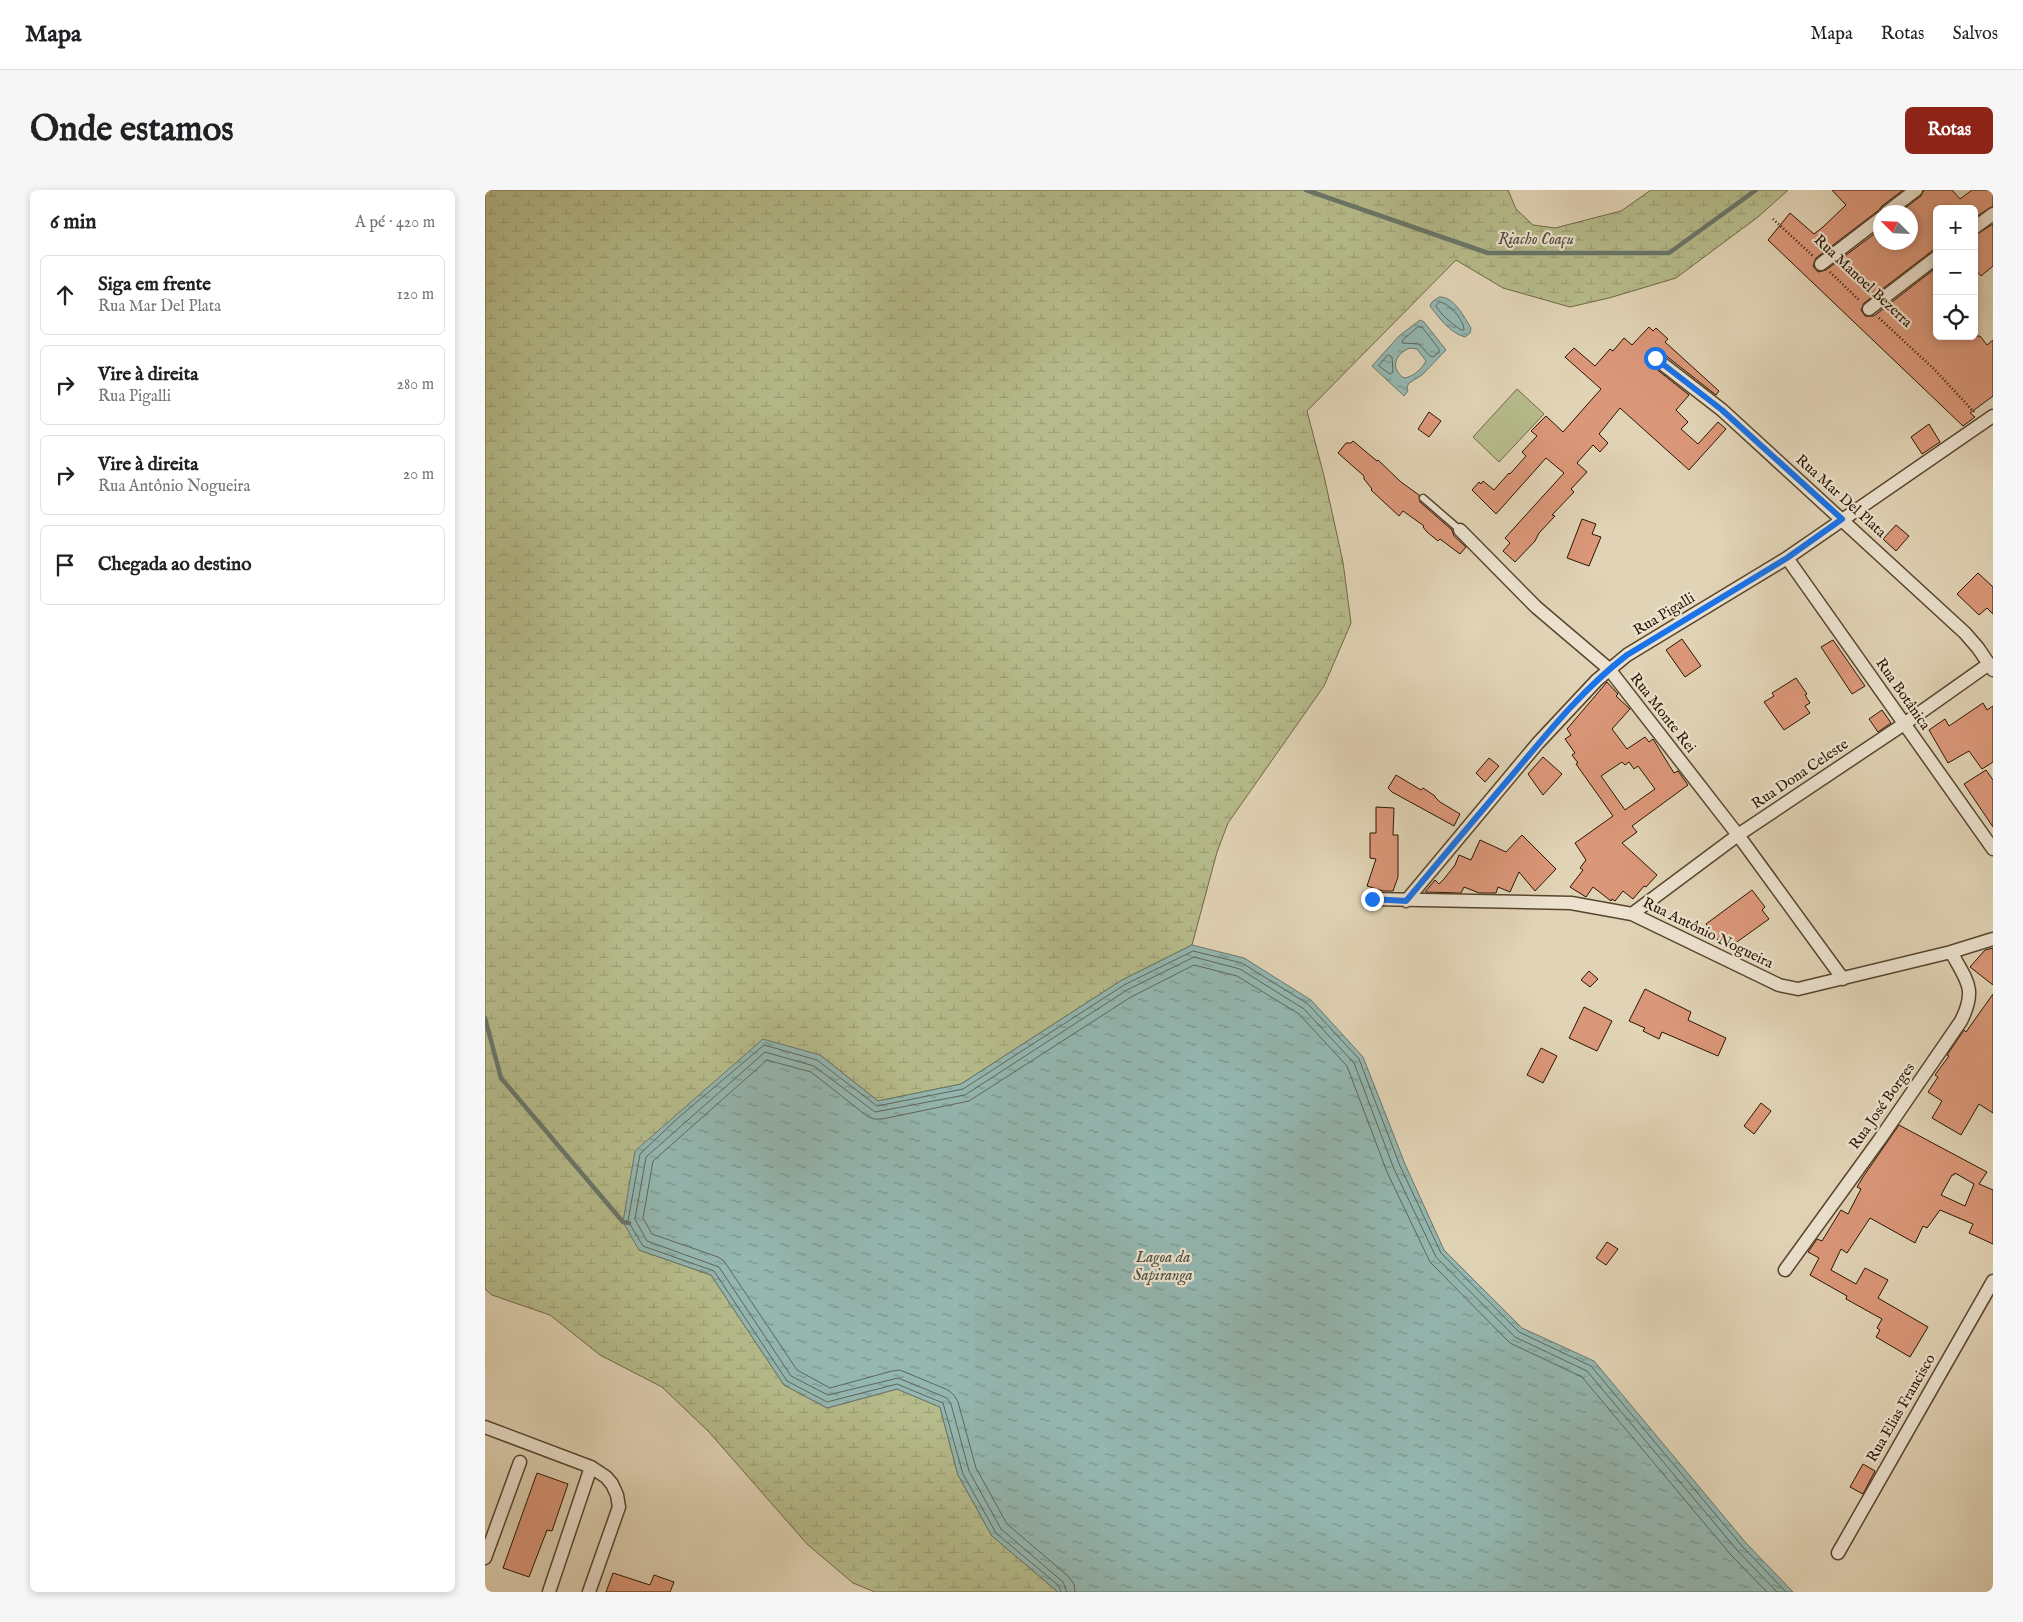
<!DOCTYPE html>
<html lang="pt">
<head>
<meta charset="utf-8">
<style>
	:root { --surface:#fff; --page:#f6f6f6; --text:#202124; --muted:#757577; --line:#e0e0e0; --accent:#8f2418 }
	body { margin:0; font-family:"IM FELL English",serif; background:var(--page); color:var(--text) }
	.controls { position:absolute; right:15px; top:15px; display:grid; overflow:hidden; border-radius:8px; box-shadow:0 2px 8px #0003 }
	.controls button { width:45px; height:45px; display:grid; place-items:center; padding:0; border:0; border-bottom:1px solid var(--line); background:var(--surface); color:var(--text); font:25px sans-serif }
	.compass { position:absolute; left:1388px; top:15px; width:45px; height:45px; border-radius:50%; background:var(--surface); box-shadow:0 2px 8px #0003; rotate:294deg }
	.stop { position:absolute; width:15px; height:15px; margin:-11px; border:4px solid #1a73e8; border-radius:50%; background:#fff }
	.stop.end { background:#1a73e8; border-color:#fff; box-shadow:0 1px 5px #0008 }
	.list { margin:0; padding:0; list-style:none }
	h2 { display:flex; justify-content:space-between; align-items:center; height:65px; margin:0; padding:0 20px; font-size:21px }
	h2 small { font-size:16px; font-weight:400; color:var(--muted) }
	.list li { display:grid; grid-template-columns:32px 1fr auto; gap:15px; align-items:center; box-sizing:border-box; height:80px; margin:0 10px 10px; padding:0 10px; border:1px solid var(--line); border-radius:8px }
	.list b { display:block; font-size:19px; white-space:nowrap }
	.list p { margin:0; font-size:16px; white-space:nowrap; color:var(--muted) }
	.list em { font-size:16px; font-style:normal; color:var(--muted) }
	.icon { flex:none; width:28px; height:28px; fill:none; stroke:currentColor; stroke-width:2; stroke-linecap:round; stroke-linejoin:round }
	.map { position:relative; flex:none; width:1508px; height:1402px; overflow:hidden; border-radius:8px }
	header { display:flex; align-items:center; gap:30px; box-sizing:border-box; height:70px; padding:0 25px; background:var(--surface); border-bottom:1px solid var(--line) }
	header strong { font-size:24px }
	nav { display:flex; gap:28px; margin-inline-start:auto; font-size:18px }
	.intro { display:flex; align-items:center; justify-content:space-between; box-sizing:border-box; height:120px; padding:0 30px }
	h1 { margin:0; font-size:35px }
	.button { padding:12px 22px; border-radius:8px; background:var(--accent); color:#fff; font-size:18px; font-weight:700 }
	main { display:flex; gap:30px; padding:0 30px }
	aside { flex:1; background:var(--surface); border-radius:8px; box-shadow:0 2px 8px #0003 }
	.map>svg:first-child { display:block }
	.wetland { fill:url(#wetland-marsh); stroke:#706846 }
	.pitch { fill:#b6bb8b; stroke:#706846 }
	.water { fill:url(#water-ripples); stroke:#6a776a; fill-rule:evenodd }
	.lines { fill:none; stroke-linecap:round; stroke-linejoin:round }
	.shore { stroke:#5f6658; stroke-width:1 }
	.stream { stroke:#6a776a; stroke-width:4.5 }
	.building { fill:#db9779; stroke:#2a1600; fill-rule:evenodd }
	.service-casing { stroke:#58452d; stroke-width:9 }
	.minor-casing { stroke:#58452d; stroke-width:15 }
	.path { stroke:#2a1600; stroke-width:2.5; stroke-dasharray:1 2.5; stroke-linecap:butt }
	.service { stroke:#ece2cf; stroke-width:6 }
	.minor { stroke:#ece2cf; stroke-width:12 }
	.route { stroke:#1a73e8; stroke-width:6 }
	.labels { text-anchor:middle; dominant-baseline:central; stroke-width:4.5; stroke-linejoin:round; paint-order:stroke }
	.street-label { font-size:15px; fill:#2a1600; stroke:#ece2cf }
	.water-label { font-size:16px; font-style:italic; fill:#4f4e3e; stroke:#ece2cf }
</style>
</head>
<body>
<header>
<strong>Mapa</strong>
<nav><a>Mapa</a><a>Rotas</a><a>Salvos</a></nav>
</header>
<div class="intro"><h1>Onde estamos</h1><a class="button">Rotas</a></div>
<main>
<aside>
<h2>6 min<small>A pé · 420 m</small></h2>
<ul class="list">
<li><svg class="icon" aria-label="ahead" viewBox="0 0 24 24"><path d="M12 20V5M6 11l6-6 6 6"/></svg><div><b>Siga em frente</b><p>Rua Mar Del Plata</p></div><em>120 m</em></li>
<li><svg class="icon" aria-label="right" viewBox="0 0 24 24"><path d="M7 20v-9h11M14 6l5 5-5 5"/></svg><div><b>Vire à direita</b><p>Rua Pigalli</p></div><em>280 m</em></li>
<li><svg class="icon" aria-label="right" viewBox="0 0 24 24"><path d="M7 20v-9h11M14 6l5 5-5 5"/></svg><div><b>Vire à direita</b><p>Rua Antônio Nogueira</p></div><em>20 m</em></li>
<li><svg class="icon" aria-label="arrive" viewBox="0 0 24 24"><path d="M6 21V4h12l-3 4 3 4H6"/></svg><div><b>Chegada ao destino</b></div></li>
</ul>
</aside>
<div class="map">
<svg width="1508" height="1402" viewBox="0 0 1508 1402">
	<defs>
		<pattern id="wetland-marsh" width="20" height="14" patternUnits="userSpaceOnUse" patternTransform="scale(1.25)"><rect width="20" height="14" fill="#b6bb8b"/><path d="M1 5h8M5 5V1M11 12h8M15 12V8" fill="none" stroke="#9da076"/></pattern>
		<pattern id="water-ripples" width="26" height="14" patternUnits="userSpaceOnUse" patternTransform="scale(1.25)"><rect width="26" height="14" fill="#94b7b1"/><path d="M2 4q2-2 4 0t4 0M15 11q2-2 4 0t4 0" fill="none" stroke="#79948e"/></pattern>
	</defs>
	<rect width="100%" height="100%" fill="#e1d3b5"/>
	<filter id="stains"><feTurbulence type="fractalNoise" baseFrequency=".004" numOctaves="4"/><feColorMatrix values="0 0 0 0 .2 0 0 0 0 .09 0 0 0 0 .02 0 0 0 .5 -.17"/></filter>
	<radialGradient id="worn" r=".72"><stop offset=".6" stop-color="#630" stop-opacity="0"/><stop offset="1" stop-color="#630" stop-opacity=".3"/></radialGradient>
	<path class="wetland" d="M0 0H1023L1031 19 1048 35 1070 38 1136 21 1166 0H1303L1273 27 1191 88 1124 108 1085 117 1018 98 971 70 822 221 839 286 858 372 866 433 839 496 743 633 732 662 707 755 637 790 476 894 393 911 335 865 154 1060 226 1085 299 1195 342 1218 412 1199 455 1217 473 1285 507 1346 573 1402H390L368 1393 322 1354 224 1242 177 1197 115 1165 65 1125 7 1105 0 1099Z"/>
	<path class="pitch" d="M1032 199 1059 224 1014 272 988 247Z"/>
	<path class="water" d="M954 107C969 106 979 127 986 138L985 143 980 147C965 143 954 128 945 116L947 112Z
		M935 130 939 132 961 160 937 185 924 193 922 197 923 201 919 206 887 176 914 146ZM925 158 932 159 941 171C937 179 928 187 919 188 904 178 911 163 925 158Z
		M707 755 759 768 826 810 878 867 920 974 959 1060 1037 1138 1109 1171 1261 1353 1308 1402H573L507 1346 473 1285 455 1217 412 1199 342 1218 299 1195 226 1085 154 1060 138 1032 150 961 278 849 335 865 393 911 476 894 637 790Z"/>
	<g class="lines">
		<path class="shore" d="M955 112C965 114 979 130 979 140H976C966 133 957 126 951 116Z
			M933 137H937L954 159V162L948 167 945 166 934 154 917 153 918 150Z
			M903 165 907 167 908 182 905 184 894 176Z
			M576 1402 574 1396 511 1343 478 1284 458 1213 412 1194 342 1212 302 1191 229 1081 158 1056 143 1031 155 964 193 928 279 855 332 870 392 916 478 899 639 795 708 761 757 773 823 814 874 869 915 976 956 1063 1034 1142 1106 1176 1257 1356 1301 1402
			M582 1402 578 1392 516 1339 484 1281 466 1214 462 1208 413 1188 343 1205 306 1186 234 1077 162 1051 150 1029 161 967 280 862 329 876 390 922 480 905 642 800 709 767 755 779 819 819 869 873 909 979 951 1067 1030 1147 1102 1181 1252 1360 1292 1402
			M590 1402 589 1394 583 1386 522 1334 491 1278 473 1212 469 1205 463 1200 415 1180 407 1181 345 1198 312 1180 239 1071 233 1067 167 1044 158 1028 168 971 282 870 326 882 382 926 389 929H397L484 911 646 807 709 775 752 786 814 824 862 876 902 982 945 1072 1025 1153 1097 1187 1246 1365 1282 1402"/>
		<path class="stream" d="M821 0 1003 63H1184L1271 0
			M0 828 16 888 138 1032 144 1033"/>
	</g>
	<path class="building" d="M1347 0H1418L1397 16 1394 20 1331 68 1328 76 1333 82 1341 80 1396 39V52H1411L1414 55 1418 52H1426V22H1415L1436 6 1439 0H1467L1475 9 1487 0H1508V16L1489 28V19H1452V59L1447 61 1379 113 1376 120 1380 126H1389L1452 77V146H1495L1502 155 1508 150V206L1485 223 1490 227 1478 236 1283 50 1305 23 1329 44 1338 37 1361 15Z
		M1508 34V76L1496 86 1489 78V46Z
		M1164 137 1168 141 1171 138 1183 149 1180 152 1234 201 1231 205 1175 161 1167 160 1164 163 1162 167 1165 174 1204 205 1191 220 1203 232 1196 239 1213 254 1233 232 1241 239 1204 280 1135 218 1114 244 1123 253 1115 262 1108 255 1092 273 1102 282 1086 299 1089 302 1067 325 1070 326 1054 343 1050 351 1030 372 1018 361 1025 353 1020 348 1079 283 1061 268 1011 324 987 300 994 292 996 294 998 291 1009 300 1024 283 1025 284 1041 266 1037 262 1052 246 1046 241 1061 226 1078 242 1116 199 1080 167 1089 158 1110 176 1125 159 1128 161 1139 148 1147 155Z
		M944 222 956 231 944 247 933 239Z
		M1444 234 1455 252 1437 264 1426 247Z
		M868 251 892 271 893 270 916 292 934 305 935 312 967 340 969 346 981 357 975 364 955 349 953 351 942 342 938 337 939 336 918 321 914 326 886 300 887 299 879 289V286L853 263 861 253H866Z
		M1097 329 1111 334 1107 344 1116 347 1104 376 1082 368Z
		M1411 335 1424 346 1411 361 1398 349Z
		M1493 383 1508 397V424L1502 418 1494 425 1472 404Z
		M1197 449 1216 476 1200 487 1181 460Z
		M1348 450 1380 496 1367 504 1336 457Z
		M1311 488 1322 504 1320 505 1325 513 1320 516 1325 523 1299 540 1279 512 1289 506 1287 503Z
		M1122 492 1133 504 1131 506 1145 519 1127 539 1142 559 1160 547 1164 552 1168 549 1189 583 1193 581 1203 595 1147 636 1152 642 1137 653 1172 685 1161 697 1159 696 1148 709 1138 701 1130 711 1127 709 1126 711 1108 697 1101 707 1085 697 1098 680 1095 678 1101 670 1090 653 1128 626 1091 574 1093 573 1087 565 1090 563 1080 549 1086 545 1082 539ZM1137 572 1140 575 1144 572 1149 579 1153 576 1170 599 1140 620 1116 586Z
		M1498 513 1502 520 1508 516V572L1497 579 1484 561 1463 573 1444 540 1460 529 1464 536Z
		M1397 520 1406 533 1393 542 1384 529Z
		M1058 567 1077 584 1058 605 1043 584Z
		M1004 568 1014 576 1000 592 991 583Z
		M1501 580 1508 590V637L1479 594Z
		M911 585 936 600 938 598 950 606V607L955 612 975 624 969 636 907 602 903 598Z
		M891 617 909 618 908 645H913V687L908 701H898L882 696 891 669 885 668V643H891Z
		M1037 645 1071 679 1050 701 1034 682 1025 702 1013 697 1011 703H994L979 697 976 703 940 702 950 690 954 694 959 689 970 675 974 665 986 670 995 650 1021 662Z
		M1267 700 1280 717 1277 720 1284 729 1249 754 1243 745 1234 752 1221 734Z
		M1508 758V795L1485 777 1500 760Z
		M1104 781 1113 789 1105 797 1096 790Z
		M1160 799 1206 822 1203 830 1241 848 1233 866 1177 842 1174 849 1158 841 1160 838 1144 831Z
		M1508 804V923L1494 914 1476 945 1447 928 1457 911 1443 902 1453 887 1450 885 1464 866 1462 865 1479 840 1481 842Z
		M1099 817 1127 831 1112 861 1084 848Z
		M1056 858 1072 866 1058 893 1042 885Z
		M1276 913 1286 921 1269 944 1259 936Z
		M1414 935 1502 982 1494 994 1508 1000V1054L1484 1043 1488 1034 1455 1020 1442 1038 1438 1036 1430 1053 1385 1028 1362 1063 1356 1059 1346 1080 1371 1094 1380 1078 1403 1090 1393 1108 1443 1137 1425 1167 1391 1147 1395 1140 1392 1138 1397 1129 1361 1109 1362 1106 1325 1085 1334 1068 1323 1062 1332 1049 1337 1051 1356 1020 1363 1024 1376 999 1372 997 1378 987ZM1470 983 1489 994 1480 1016 1456 1005 1467 985H1469Z
		M1122 1052 1133 1059 1121 1075 1111 1068Z
		M1378 1274 1390 1281 1378 1304 1365 1297Z
		M52 1283 83 1294 67 1341 62 1340 44 1387 18 1378Z
		M128 1383 165 1395 169 1385 189 1392 185 1402H121Z"/>
	<g class="lines">
		<defs>
			<path id="service" d="M938 308 975 340"/>
			<path id="minor" d="M1402 22 1431 0
				M1489 38 1508 24
				M1336 74 1396 28
				M1384 119 1452 67
				M1170 168 1237 220 1480 443 1493 458 1508 480
				M975 340 1051 417 1124 479 1253 645 1358 789
				M1302 368 1508 659
				M887 709 1086 713 1147 724 1294 795 1313 799 1466 762 1508 749
				M921 711 1053 553 1112 490 1142 465 1302 368 1508 226
				M1147 724 1253 645 1419 534 1504 474
				M1300 1080 1395 949 1476 831C1492 799 1482 791 1466 762
				M0 1237 106 1277 121 1287 127 1294 132 1305 134 1317 104 1402
				M1353 1363 1508 1091
				M0 1368 35 1272
				M64 1402 106 1277"/>
		</defs>
		<use href="#service" class="service-casing"/>
		<use href="#minor" class="minor-casing"/>
		<path class="path" d="M1288 29 1328 66
			M1345 82 1375 111
			M1394 128 1449 179 1489 222"/>
		<use href="#service" class="service"/>
		<use href="#minor" class="minor"/>
	</g>
	<g class="lines">
		<path class="route" d="M887 709 921 711C957 668 993 625 1029 583 1064 541 1099 498 1142 465L1302 368 1357 329 1237 220 1170 168"/>
	</g>
	<g class="labels">
		<g class="street-label">
			<text transform="translate(1378 91) rotate(43)">Rua Manoel Bezerra</text>
			<text transform="translate(1356 306) rotate(42)">Rua Mar Del Plata</text>
			<text transform="translate(1179 424) rotate(-31)">Rua Pigalli</text>
			<text transform="translate(1418 504) rotate(55)">Rua Botânica</text>
			<text transform="translate(1178 523) rotate(52)">Rua Monte Rei</text>
			<text transform="translate(1315 584) rotate(-34)">Rua Dona Celeste</text>
			<text transform="translate(1223 743) rotate(26)">Rua Antônio Nogueira</text>
			<text transform="translate(1397 916) rotate(-55)">Rua José Borges</text>
			<text transform="translate(1416 1218) rotate(-60)">Rua Elias Francisco</text>
		</g>
		<g class="water-label">
			<text x="1051" y="50">Riacho Coaçu</text>
			<text x="678" y="1068">Lagoa da<tspan x="678" dy="18">Sapiranga</tspan></text>
		</g>
	</g>
	<rect width="100%" height="100%" filter="url(#stains)"/>
	<rect width="100%" height="100%" fill="url(#worn)"/>
</svg>
<div class="controls">
<button>+</button>
<button>−</button>
<button><svg class="icon" aria-label="locate" viewBox="0 0 24 24"><circle cx="12" cy="12" r="6"/><path d="M12 2v4M12 18v4M2 12h4M18 12h4"/></svg></button>
</div>
<svg class="compass" viewBox="-18 -18 36 36"><path d="M0-13l5 13h-10z" fill="#e53935"/><path d="M0 13l5-13h-10z" fill="#757577"/></svg>
<div class="stop" style="left:1170px;top:168px"></div>
<div class="stop end" style="left:887px;top:709px"></div>
</div>
</main>
</body>
</html>
